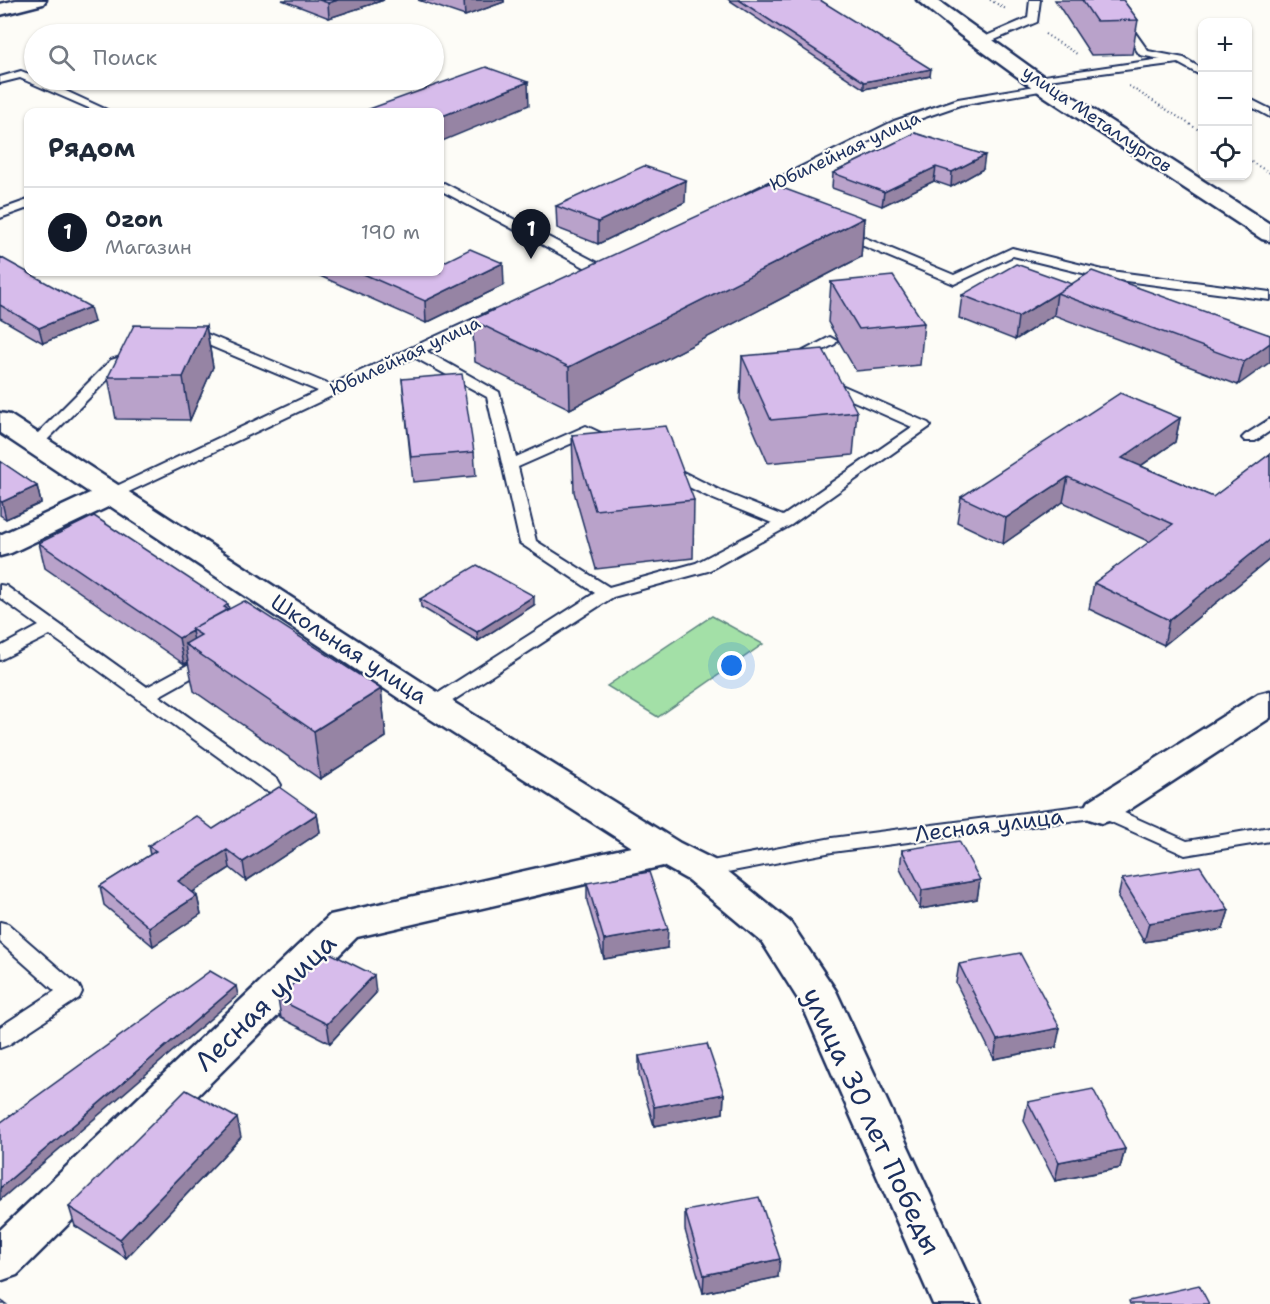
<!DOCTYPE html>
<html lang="ru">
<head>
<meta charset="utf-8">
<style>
	:root { --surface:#fff; --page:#f6f6f7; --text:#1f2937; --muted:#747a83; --line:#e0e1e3; --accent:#111827 }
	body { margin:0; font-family:"Shantell Sans",sans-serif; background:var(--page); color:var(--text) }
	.controls { position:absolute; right:18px; top:18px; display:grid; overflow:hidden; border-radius:12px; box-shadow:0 2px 4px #0004 }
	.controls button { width:54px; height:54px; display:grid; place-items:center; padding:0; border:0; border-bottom:2px solid var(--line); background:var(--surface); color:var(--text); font:30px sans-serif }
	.you { position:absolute; left:732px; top:666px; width:21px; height:21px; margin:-15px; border:4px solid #fff; border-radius:50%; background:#1a73e8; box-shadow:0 0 0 9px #1a73e833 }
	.badge { display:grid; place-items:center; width:39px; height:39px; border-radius:50%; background:var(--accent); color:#fff; font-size:20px; font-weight:700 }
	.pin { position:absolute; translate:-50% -50px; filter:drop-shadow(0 2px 3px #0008) }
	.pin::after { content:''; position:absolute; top:32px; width:21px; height:18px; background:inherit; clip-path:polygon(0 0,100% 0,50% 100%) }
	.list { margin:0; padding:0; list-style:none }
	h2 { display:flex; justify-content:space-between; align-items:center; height:78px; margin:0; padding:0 24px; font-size:26px }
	h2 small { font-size:20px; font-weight:400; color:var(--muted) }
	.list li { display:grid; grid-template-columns:39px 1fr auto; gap:18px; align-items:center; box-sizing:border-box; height:90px; padding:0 24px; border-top:2px solid var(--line) }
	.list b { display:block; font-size:22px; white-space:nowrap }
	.list p { margin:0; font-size:20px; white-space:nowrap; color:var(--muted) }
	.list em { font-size:20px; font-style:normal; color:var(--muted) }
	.icon { flex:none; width:33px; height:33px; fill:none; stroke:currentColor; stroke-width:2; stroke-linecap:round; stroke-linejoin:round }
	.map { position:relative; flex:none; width:1270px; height:1304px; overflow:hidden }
	.search { position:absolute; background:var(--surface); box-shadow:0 2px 4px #0004; left:24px; top:24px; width:420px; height:66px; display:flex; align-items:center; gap:15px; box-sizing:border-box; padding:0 21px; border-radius:33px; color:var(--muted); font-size:22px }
	.panel { position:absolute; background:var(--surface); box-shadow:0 2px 4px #0004; left:24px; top:108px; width:420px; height:168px; border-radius:12px }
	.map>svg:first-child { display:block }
	.green { fill:#a3e0a7; stroke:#5f8882; stroke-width:1.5 }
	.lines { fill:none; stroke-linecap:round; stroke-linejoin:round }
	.service-casing { stroke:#1b2f5e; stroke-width:4 }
	.minor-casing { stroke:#1b2f5e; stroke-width:5 }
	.tertiary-casing { stroke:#1b2f5e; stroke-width:5 }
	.path { stroke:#1b2f5e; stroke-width:2; stroke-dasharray:1 3; stroke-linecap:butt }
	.service { fill:#fdfcf7; fill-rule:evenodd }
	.minor { fill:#fdfcf7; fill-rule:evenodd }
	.tertiary { fill:#fdfcf7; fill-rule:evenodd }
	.wall { fill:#b9a2ca; stroke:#1b2f5e; stroke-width:1.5 }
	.shaded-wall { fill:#9684a4; stroke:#1b2f5e; stroke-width:1.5 }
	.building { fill:#d7bceb; stroke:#1b2f5e; stroke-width:1.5 }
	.labels { text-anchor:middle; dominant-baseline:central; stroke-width:4.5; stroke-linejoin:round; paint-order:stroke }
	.far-street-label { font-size:18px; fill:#1b2f5e; stroke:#fdfcf7 }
	.street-label { font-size:22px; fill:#1b2f5e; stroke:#fdfcf7 }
	.near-street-label { font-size:27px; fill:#1b2f5e; stroke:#fdfcf7 }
</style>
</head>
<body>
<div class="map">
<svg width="1270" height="1304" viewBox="0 0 1270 1304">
	<rect width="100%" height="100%" fill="#fdfcf7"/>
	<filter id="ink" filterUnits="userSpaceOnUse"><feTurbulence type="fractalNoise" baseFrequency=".0167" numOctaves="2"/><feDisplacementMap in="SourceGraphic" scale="12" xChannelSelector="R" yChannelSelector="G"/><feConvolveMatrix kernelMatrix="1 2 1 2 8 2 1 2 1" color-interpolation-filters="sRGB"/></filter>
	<g filter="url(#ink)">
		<path class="green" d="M712 616 763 644 658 717 607 686Z"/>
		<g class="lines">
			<defs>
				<path id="service" d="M1030 0H1040L1037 22 985 44H977V40L1028 18Z
					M1102 0H1112L1148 51 1184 58 1202 69V76L1178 63 1033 82 1032 80 1037 77 1161 59 1140 55Z
					M21 71 34 76V80H42L107 110 105 112H89L91 109 20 78 0 83V77Z
					M1047 84 1052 87 1051 89 960 105 902 125 756 197H748L746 194 894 121 958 99Z
					M1248 98 1270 109V117L1248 105Z
					M444 183 598 263 600 266 598 269H588L440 190V185Z
					M28 200V208L0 218V210Z
					M839 227 954 275 1012 248 1103 270 1270 292V300L1103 278 1013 256 954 284 835 234 833 231 835 228Z
					M493 310 500 314 498 317 426 351 499 392 516 457 586 426 618 441 621 444 618 447H608L586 437 518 467 536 541 609 587 696 563 772 523 711 498 659 472 657 469 659 466H671L723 492 783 516 912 427 820 386 818 383 820 380H830L928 423 931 426 791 525 708 571 613 597 440 709H426L424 705 426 701 595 593 520 543 487 397 414 357 118 497 112 499 104 494 106 491 318 391 201 342 186 345 181 344 179 341 181 338 202 333 207 334 330 385Z
					M830 337 837 341 835 344 796 364 791 365 784 361Z
					M134 353 139 354 141 357 139 360 121 366 40 447H30L27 444 111 360Z
					M1270 419V431L1255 441H1245L1242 438 1245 435Z
					M0 585 6 586 147 687 204 656H216L219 660 216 664 159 696 278 780 281 785 278 790 271 792 264 790 50 635 0 660V647L39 626 0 598Z
					M1102 803 1187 841 1270 827V841L1185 855 1100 817 832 852 701 877 694 875 691 870 694 865 701 863 832 838Z
					M0 922 8 924 79 986 82 992 79 998 8 1045 0 1048V1027L55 991 0 942Z"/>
				<path id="minor" d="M0 413 10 415 445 697 680 843 714 860 790 922 836 991 981 1304H933L803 1007 762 942 688 880 663 866 357 937 17 1275 0 1281V1230L330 915 631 847 421 713 110 506 11 553 0 556V535L90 493 0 433Z
					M1270 691V718L1115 819 1102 823 1089 819 1084 810 1089 801 1258 694Z"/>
				<path id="tertiary" d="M16 0H46L43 4 0 15V4Z
					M917 0H937L1058 87 1270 224V241L1262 239 1044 96 960 35Z"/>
			</defs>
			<use href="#service" class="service-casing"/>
			<use href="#minor" class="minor-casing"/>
			<use href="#tertiary" class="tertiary-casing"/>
			<path class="path" d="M990 0 1006 9
				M1045 34 1077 54
				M1129 86 1202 132
				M1248 160 1270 173"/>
			<use href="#service" class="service"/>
			<use href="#minor" class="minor"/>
			<use href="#tertiary" class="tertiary"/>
		</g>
		<path class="wall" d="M282 0H384L329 18Z
			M418 0H504V2L465 16Z
			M729 0H820L930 76 864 89Z
			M1055 0H1123L1138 20 1132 54 1091 55Z
			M915 133 983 169 951 187 934 181 882 206 832 188 833 173Z
			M685 202 598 244 557 228 556 206Z
			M864 218 861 257 570 409 475 362 472 320Z
			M0 257 94 322 43 343 0 318Z
			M311 272H440L504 285 426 323Z
			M831 282 924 323 920 365 856 371 828 322Z
			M1072 284 1270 335 1238 385 1054 315 1015 340 959 318 962 295Z
			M206 326 213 367 190 420 116 419 108 377Z
			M742 356 857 412 853 455 768 463 740 399Z
			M402 379 474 452 476 476 413 482Z
			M1180 418 1175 442 1141 466 1213 497 1270 454V559L1164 645 1089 609 1094 583 1150 542 1063 502 1003 544 957 522 961 497Z
			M572 435 694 500 693 558 596 569 574 492Z
			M0 461 37 486 41 503 6 519 0 515Z
			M39 543 228 604 229 609 381 689 386 737 320 779 194 691 188 662 184 664 45 568Z
			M420 599 534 605 478 641 421 607Z
			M317 814 320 832 246 881 230 868 193 892 197 896 201 914 153 946 104 905 100 886 150 855 148 846 213 829Z
			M902 850 980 880 977 899 920 909 900 869Z
			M1122 879 1229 910 1223 929 1144 942 1118 898Z
			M587 883 667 948 604 959 587 901Z
			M959 964 1056 1047 994 1059 956 983Z
			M376 993 330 1043 281 1018 278 999Z
			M639 1056 724 1094 723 1113 654 1126 639 1075Z
			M1028 1102 1125 1149 1120 1168 1055 1181 1024 1121Z
			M241 1137 126 1258 75 1226 69 1207Z
			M685 1211 778 1277 703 1293 685 1230Z"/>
		<path class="shaded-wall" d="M338 0H384L329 18 328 3Z
			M468 0H504V2L465 16 464 1Z
			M931 69 930 76 864 89V82Z
			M528 82 529 105 440 142V117Z
			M985 155 983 169 951 187 952 172Z
			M936 167 934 181 882 206 884 192Z
			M686 180 685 202 598 244V222Z
			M864 218 861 257 570 409 569 367Z
			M503 263 504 285 426 323 425 301Z
			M1072 284 1057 293 1054 315 1015 340 1018 317Z
			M90 307 94 322 43 343 39 328Z
			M206 326 213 367 190 420 183 377Z
			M1270 343V362L1238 385 1244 362Z
			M1180 418 1175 442 1117 482 1122 458Z
			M1068 477 1063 502 1003 544 1006 518Z
			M37 486 41 503 6 519 2 502Z
			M1270 539V559L1164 645 1169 620Z
			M534 596V605L478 641 477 632Z
			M192 631 196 651 185 644 188 662 184 664 179 638Z
			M381 689 386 737 320 779 314 731Z
			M317 814 320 832 246 881 243 862Z
			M227 850 230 868 182 899 178 881Z
			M980 880 977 899 920 909 922 890Z
			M197 896 201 914 153 946 149 927Z
			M1229 910 1223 929 1144 942 1149 923Z
			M668 929 667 948 604 959V940Z
			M374 975 376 993 330 1043 327 1024Z
			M236 986 238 995 0 1200V1188Z
			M1060 1028 1056 1047 994 1059 997 1040Z
			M724 1094 723 1113 654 1126V1107Z
			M237 1118 241 1137 126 1258 120 1239Z
			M1125 1149 1120 1168 1055 1181 1059 1162Z
			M780 1259 778 1277 703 1293 704 1275Z"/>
		<path class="building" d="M319 0H338L328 3Z
			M739 0H820L931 69 864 82Z
			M1082 0H1123L1138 20 1096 21Z
			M486 67 528 82 440 117V112H361Z
			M915 133 985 155 952 172 936 167 884 192 833 173Z
			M644 166 686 180 598 222 556 206Z
			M769 183 864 218 569 367 472 320Z
			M470 249 503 263 425 301 359 272H440V264Z
			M0 257 90 307 39 328 0 305Z
			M1016 264 1072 284 1018 317 962 295Z
			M1092 271 1270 335V343L1244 362 1057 293Z
			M893 276 924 323 859 329 831 282Z
			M134 325 206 326 183 377H108Z
			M823 349 857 412 771 420 742 356Z
			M462 374 474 452 411 457 402 379Z
			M1120 393 1180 418 1122 458 1213 497 1270 454V539L1169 620 1094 583 1173 524 1068 477 1006 518 961 497Z
			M666 426 694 500 595 510 572 435Z
			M0 461 37 486 2 502 0 501Z
			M94 516 228 604 224 607 228 609 191 629 192 631 179 638 39 543Z
			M477 565 534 596 477 632 420 599Z
			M244 601 381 689 314 731 185 644 201 635 191 629Z
			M279 787 317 814 243 862 227 850 178 881 197 896 149 927 100 886 156 851 148 846 196 816 213 829Z
			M959 841 980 880 922 890 902 850Z
			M1200 866 1229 910 1149 923 1122 879Z
			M649 872 668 929 604 940 587 883Z
			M326 951 374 975 327 1024 278 999Z
			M1020 953 1060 1028 997 1040 959 964Z
			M210 971 236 986 0 1188V1123Z
			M707 1044 724 1094 654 1107 639 1056Z
			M1093 1089 1125 1149 1059 1162 1028 1102Z
			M186 1090 237 1118 120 1239 69 1207Z
			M759 1197 780 1259 704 1275 685 1211Z
			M1199 1285 1209 1304H1130L1129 1301Z
			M0 1300 6 1304H0Z"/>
	</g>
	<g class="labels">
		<g class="far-street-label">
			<text transform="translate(1097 119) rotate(34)">улица Металлургов</text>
			<text transform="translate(845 151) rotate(-25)">Юбилейная улица</text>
			<text transform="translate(405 356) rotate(-25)">Юбилейная улица</text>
		</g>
		<g class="street-label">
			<text transform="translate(349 649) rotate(33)">Школьная улица</text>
			<text transform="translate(989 825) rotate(-7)">Лесная улица</text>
		</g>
		<g class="near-street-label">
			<text transform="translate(265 1002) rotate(-44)">Лесная улица</text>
			<text transform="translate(872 1121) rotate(65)">улица 30 лет Победы</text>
		</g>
	</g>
</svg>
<div class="controls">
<button>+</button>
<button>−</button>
<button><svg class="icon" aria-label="locate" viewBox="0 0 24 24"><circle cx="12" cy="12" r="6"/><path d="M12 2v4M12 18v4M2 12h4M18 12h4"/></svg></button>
</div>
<div class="you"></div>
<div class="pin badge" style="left:531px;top:259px">1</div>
<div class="search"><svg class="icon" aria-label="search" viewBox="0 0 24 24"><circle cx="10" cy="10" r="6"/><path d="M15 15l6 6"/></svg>Поиск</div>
<section class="panel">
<h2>Рядом<small></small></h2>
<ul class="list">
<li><span class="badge">1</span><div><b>Ozon</b><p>Магазин</p></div><em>190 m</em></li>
</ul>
</section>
</div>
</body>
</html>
